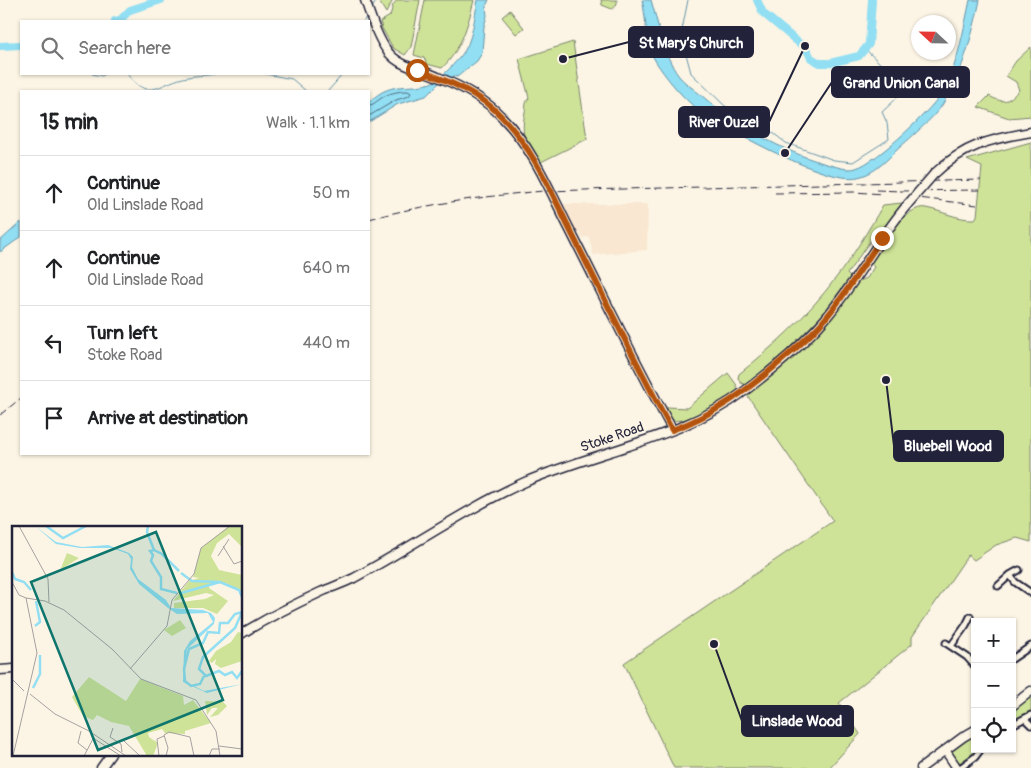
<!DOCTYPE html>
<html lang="en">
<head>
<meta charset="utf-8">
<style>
	:root { --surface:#fff; --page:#f6f6f6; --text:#202124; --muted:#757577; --line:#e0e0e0 }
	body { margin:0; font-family:Pangolin,sans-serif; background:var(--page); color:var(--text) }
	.controls { position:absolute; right:15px; bottom:15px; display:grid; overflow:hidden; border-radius:0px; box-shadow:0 1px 4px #0004 }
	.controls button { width:45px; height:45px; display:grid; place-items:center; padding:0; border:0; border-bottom:1px solid var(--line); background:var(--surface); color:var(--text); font:25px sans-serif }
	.compass { position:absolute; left:911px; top:15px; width:45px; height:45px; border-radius:50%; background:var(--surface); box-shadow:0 1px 4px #0004; rotate:292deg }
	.stop { position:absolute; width:15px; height:15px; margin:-11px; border:4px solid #b45309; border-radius:50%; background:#fff }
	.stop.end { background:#b45309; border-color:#fff; box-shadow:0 1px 5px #0008 }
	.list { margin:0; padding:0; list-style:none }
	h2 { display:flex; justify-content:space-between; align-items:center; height:65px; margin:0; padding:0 20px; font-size:21px }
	h2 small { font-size:16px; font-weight:400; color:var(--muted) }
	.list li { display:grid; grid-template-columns:32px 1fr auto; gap:15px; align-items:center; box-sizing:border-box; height:75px; padding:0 20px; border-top:1px solid var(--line) }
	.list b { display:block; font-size:19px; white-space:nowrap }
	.list p { margin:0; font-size:16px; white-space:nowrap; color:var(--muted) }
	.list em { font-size:16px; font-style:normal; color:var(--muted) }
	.icon { flex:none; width:28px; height:28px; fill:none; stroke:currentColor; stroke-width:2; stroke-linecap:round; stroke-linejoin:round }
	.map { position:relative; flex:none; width:1031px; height:768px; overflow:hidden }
	.search { position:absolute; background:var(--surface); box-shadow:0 1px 4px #0004; left:20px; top:20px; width:350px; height:55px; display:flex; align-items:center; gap:12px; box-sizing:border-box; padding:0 18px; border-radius:0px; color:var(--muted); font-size:19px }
	.panel { position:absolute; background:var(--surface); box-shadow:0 1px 4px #0004; left:20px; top:90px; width:350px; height:365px; border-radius:0px }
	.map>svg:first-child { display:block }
	.built { fill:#f9e7d1 }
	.green { fill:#cfe398; stroke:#78826a }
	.water { fill:#92def2; stroke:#6593a9 }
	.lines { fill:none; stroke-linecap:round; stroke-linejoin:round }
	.shore { stroke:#4f6d84; stroke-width:1 }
	.stream { stroke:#6593a9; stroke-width:1 }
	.river { stroke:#92def2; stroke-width:8 }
	.street-casing { stroke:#22223b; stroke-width:9 }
	.secondary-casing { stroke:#22223b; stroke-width:11 }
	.street { stroke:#fcf5e5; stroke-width:5 }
	.secondary { stroke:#fcf5e5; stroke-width:8 }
	.rail { stroke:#22223b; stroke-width:1; stroke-dasharray:8 4; stroke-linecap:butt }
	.secondary-bridge-casing { stroke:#22223b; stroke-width:11; stroke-linecap:butt }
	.secondary-bridge { stroke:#fcf5e5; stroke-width:8 }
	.route { stroke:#b45309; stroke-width:6 }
	.labels { text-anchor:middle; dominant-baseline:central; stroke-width:4; stroke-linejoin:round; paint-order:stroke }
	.street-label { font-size:14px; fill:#22223b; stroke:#fcf5e5 }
	.inset-river { fill:none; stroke:#92def2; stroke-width:2.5 }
	.inset-road { fill:none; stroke:#a5a1a1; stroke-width:1 }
	.view { fill:#0f766e; fill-opacity:0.15; stroke:#0f766e; stroke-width:2.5 }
	.inset-edge { fill:none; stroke:#22223b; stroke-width:2.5 }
	.leader { fill:none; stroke:#22223b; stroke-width:2 }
	.callout-dot { fill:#22223b; stroke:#fcf5e5; stroke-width:2 }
	.callout { fill:#22223b; stroke:#22223b; stroke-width:2 }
	.callout-label { font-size:15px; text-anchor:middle; font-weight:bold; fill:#fff }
</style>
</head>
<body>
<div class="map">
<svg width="1031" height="768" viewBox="0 0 1031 768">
	<rect width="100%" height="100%" fill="#fcf5e5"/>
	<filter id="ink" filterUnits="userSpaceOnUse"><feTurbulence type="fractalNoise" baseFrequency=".02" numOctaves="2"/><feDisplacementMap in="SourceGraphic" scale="10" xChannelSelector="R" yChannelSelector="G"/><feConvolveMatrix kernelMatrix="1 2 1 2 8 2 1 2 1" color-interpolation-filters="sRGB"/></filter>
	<g filter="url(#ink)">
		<path class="built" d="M561 204H648L647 250 593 255 589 237 582 238 580 233 574 231Z"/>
		<path class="green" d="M378 0H393L386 13Z
			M397 0H420L411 47 405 55 393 48 382 28 380 22 390 16 393 5Z
			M425 0H474C468 25 461 50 442 68L427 64 424 58 414 55Z
			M601 0H617C618 4 615 7 612 9L602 5Z
			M510 10 524 28 516 34 502 17Z
			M573 42 587 139 539 163C526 142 520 137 525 112 526 106 525 102 529 98L519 59Z
			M1031 47V116L1009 118 978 107 989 96C1004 104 1008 102 1019 90L1016 82 1006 76 1016 61Z
			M1031 142V542L1017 538 996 545 974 560 968 555 912 637V644L839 703 860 734 829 768H674L624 663 833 521 747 395 804 343 853 284 867 278 874 267 870 262C879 248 907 203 926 208 942 211 958 220 975 219L977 216 982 167 967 160Z
			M902 203 881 232 875 234 847 274 850 277 821 316 784 353 746 385 741 383 738 378 739 374C774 346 808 315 835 279 853 256 868 231 883 205Z
			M728 373 736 384 738 390 737 392C725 401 684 427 670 419L667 407 687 408Z
			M1031 696V714L1012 723V711Z
			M975 732V749H978L973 756 963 763 958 762 952 755 951 751Z"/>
		<path class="water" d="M478 0H489L486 6 487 16 484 26 482 53 477 61 457 77 454 76 439 83 426 96 398 104 369 122V102C385 87 394 87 415 86 435 84 438 80 451 67 454 63 458 60 461 56 473 41 474 18 478 0Z
			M642 0H651C658 23 664 56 678 75 684 83 693 88 701 95 737 126 780 150 826 164 835 166 847 171 856 168 877 162 935 107 945 88 958 63 964 27 970 0H980C975 24 968 50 959 73 957 78 953 81 951 86 948 90 947 95 945 100 938 115 911 137 898 149 887 160 874 174 858 177 826 185 717 125 690 103 678 92 665 76 656 62 645 46 647 20 642 0Z
			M21 222V237L0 252V241Z"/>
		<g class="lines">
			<path class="shore" d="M369 105C374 105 375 102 380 99 388 93 398 91 408 91L411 93 409 96 396 100 369 116"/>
			<path class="stream" d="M688 0 681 35 691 73 725 106 756 120 786 143 834 160 853 162 889 139 887 123 882 112 896 99 900 92 888 87 882 79 883 66 865 49
				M372 8 377 0
				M364 21 367 15
				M92 74 102 76 105 74
				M127 74C149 102 158 84 183 78 194 75 205 76 215 74
				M266 74 292 79 306 91
				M328 91 343 74"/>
			<path class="river" d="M757 0 763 13 799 43 805 46 811 58 820 63H830L859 56 869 44 872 0
				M115 21 120 20 130 10 161 0
				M0 46 21 45"/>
			<defs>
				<path id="street" d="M1010 575 1015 582 1031 593
					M998 586 1010 575 1019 570
					M946 643 967 657 975 666
					M951 646 966 625 970 617
					M1012 659 1031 646
					M1025 719 1031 725
					M1012 725 1031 715
					M960 768 975 757 981 749"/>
				<path id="secondary" d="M365 0C371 17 377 37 388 52 401 68 421 69 438 77 461 86 485 99 502 117 533 148 550 191 570 230 604 297 636 364 672 429
					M934 174C964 145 991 139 1031 132
					M241 634C267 618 293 605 321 592 332 587 344 583 354 578 412 547 465 509 525 482 597 451 684 438 746 390 774 369 802 346 825 319 856 283 877 240 908 204
					M0 670 14 669
					M1012 706 1031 691
					M945 750 957 768
					M101 768 111 754
					M921 768 963 737 975 730"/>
			</defs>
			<use href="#street" class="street-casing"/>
			<use href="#secondary" class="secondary-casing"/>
			<use href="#street" class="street"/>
			<use href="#secondary" class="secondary"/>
			<path class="rail" d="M876 190 901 191 980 190
				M775 193 854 192 883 194
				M910 197 977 205
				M369 219C426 204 485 196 544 191L981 180
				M0 415 21 398"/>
			<defs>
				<path id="secondary-bridge" d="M908 204 934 174"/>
			</defs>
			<use href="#secondary-bridge" class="secondary-bridge-casing"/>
			<use href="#secondary-bridge" class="secondary-bridge"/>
		</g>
	</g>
	<g class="lines" filter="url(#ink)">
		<path class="route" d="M417 70C447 80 480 93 502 117 533 149 551 191 570 230 604 297 636 364 672 430 714 415 748 390 781 361 796 348 812 335 825 319 846 294 863 265 882 238"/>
	</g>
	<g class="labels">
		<g class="street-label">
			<text transform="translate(612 437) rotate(-19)">Stoke Road</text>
		</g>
	</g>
	<g transform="translate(12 526)">
		<rect width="230" height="230" fill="#fcf5e5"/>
		<path d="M217 0H230V21L217 8 205 17 199 30 207 44 230 49V67L214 57 198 58 197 62 216 75 205 88 191 82H162V77L193 73 202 69 194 67 161 75 177 55 187 52 181 51 189 22ZM55 27 67 32 50 43 49 42ZM168 94 174 102 160 110 152 104ZM226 106 230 107V135L209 142 203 138 204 133 200 137 197 135 204 125 219 116ZM77 151 114 175 128 153 171 170 172 179 181 174 199 197 173 205V208L153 207 150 203 136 207 137 211 146 217 141 230H135L117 200 99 196 85 189 81 194 71 190 60 171ZM193 175 211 176 215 180 206 189 198 191 206 182H200L195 189Z" fill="#cfe398"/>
		<path d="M23 0 44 16 70 21 96 19 117 27 121 31 120 41 126 53 154 74 159 82 191 84 199 87 203 92 202 98 175 123 172 155 192 165 230 158 195 167 171 156 172 125 178 115 201 96 196 87 165 88 156 82 127 58 118 43 119 33 116 28 100 22H68L44 18Z" fill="#92def2"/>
		<path class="inset-river" d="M34 0 51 12 74 0M136 0 135 6 142 24 150 28 167 45M142 24 138 25 141 29 139 35 149 51V63L165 67M0 46 3 53 12 56 19 64M169 47 180 55 208 56 227 64 230 71M169 67 208 56M230 86 223 102 191 131 187 143 194 150 207 145 213 149 220 146 225 152 230 145M23 100 28 96 24 75M192 150 188 158 179 160 173 155 172 143 177 123 191 117 196 106 207 107 208 97H216L223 88 230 86M21 162 28 148V129"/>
		<path class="inset-road" d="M7 0 36 53 37 76M211 20 222 38 230 35M206 30 217 13M0 56 7 69 14 72 25 127 1 230M14 72 33 75 52 84 100 123 129 153 184 174 204 205 208 230M118 143 155 100 160 74 182 48 189 22 218 0M0 153 12 165M18 168 43 188 77 205 114 230M101 202 98 211 109 218 110 226M69 205 66 217 75 224M81 212 109 230M112 215 128 230M207 220 230 223M72 230 82 211M147 230 145 213 152 210M154 230 156 222 152 209 157 206 178 211 182 230M197 230 200 223H208"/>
		<path class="view" d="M144 6 211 174 86 224 19 56Z"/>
		<rect width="230" height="230" class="inset-edge"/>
	</g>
	<path class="leader" d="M563 59L629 42M785 153L832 82M805 46L769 122M886 380L894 446M714 644L742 721"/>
	<g class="callout-dot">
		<circle cx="563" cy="59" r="5"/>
		<circle cx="785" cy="153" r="5"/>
		<circle cx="805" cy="46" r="5"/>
		<circle cx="886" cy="380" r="5"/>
		<circle cx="714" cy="644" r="5"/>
	</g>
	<g class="callout">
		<rect x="629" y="27" width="124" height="30" rx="5"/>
		<rect x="832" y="67" width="137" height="30" rx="5"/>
		<rect x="679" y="107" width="90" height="30" rx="5"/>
		<rect x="894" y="431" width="109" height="30" rx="5"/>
		<rect x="742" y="706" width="111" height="30" rx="5"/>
	</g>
	<g class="callout-label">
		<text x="691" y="48">St Mary’s Church</text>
		<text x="901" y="88">Grand Union Canal</text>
		<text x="724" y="127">River Ouzel</text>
		<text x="948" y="451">Bluebell Wood</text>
		<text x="797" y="726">Linslade Wood</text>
	</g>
</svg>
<div class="controls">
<button>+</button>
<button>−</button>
<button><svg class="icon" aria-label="locate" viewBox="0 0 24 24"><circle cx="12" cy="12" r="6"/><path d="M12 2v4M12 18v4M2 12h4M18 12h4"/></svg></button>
</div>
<svg class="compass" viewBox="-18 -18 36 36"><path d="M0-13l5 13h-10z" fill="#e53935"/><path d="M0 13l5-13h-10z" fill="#757577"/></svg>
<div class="stop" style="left:417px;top:70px"></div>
<div class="stop end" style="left:882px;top:238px"></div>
<div class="search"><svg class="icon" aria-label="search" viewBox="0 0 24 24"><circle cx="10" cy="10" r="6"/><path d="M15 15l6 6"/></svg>Search here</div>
<section class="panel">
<h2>15 min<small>Walk · 1.1 km</small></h2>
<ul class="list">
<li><svg class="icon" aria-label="ahead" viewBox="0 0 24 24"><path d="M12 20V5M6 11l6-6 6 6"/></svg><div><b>Continue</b><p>Old Linslade Road</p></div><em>50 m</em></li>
<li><svg class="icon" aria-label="ahead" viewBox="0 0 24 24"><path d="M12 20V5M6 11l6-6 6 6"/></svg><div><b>Continue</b><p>Old Linslade Road</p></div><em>640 m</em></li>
<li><svg class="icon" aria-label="left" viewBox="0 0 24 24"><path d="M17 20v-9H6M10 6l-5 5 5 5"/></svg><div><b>Turn left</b><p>Stoke Road</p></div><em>440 m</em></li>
<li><svg class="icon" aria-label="arrive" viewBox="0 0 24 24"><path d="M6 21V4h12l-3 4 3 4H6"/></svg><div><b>Arrive at destination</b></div></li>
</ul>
</section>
</div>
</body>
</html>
